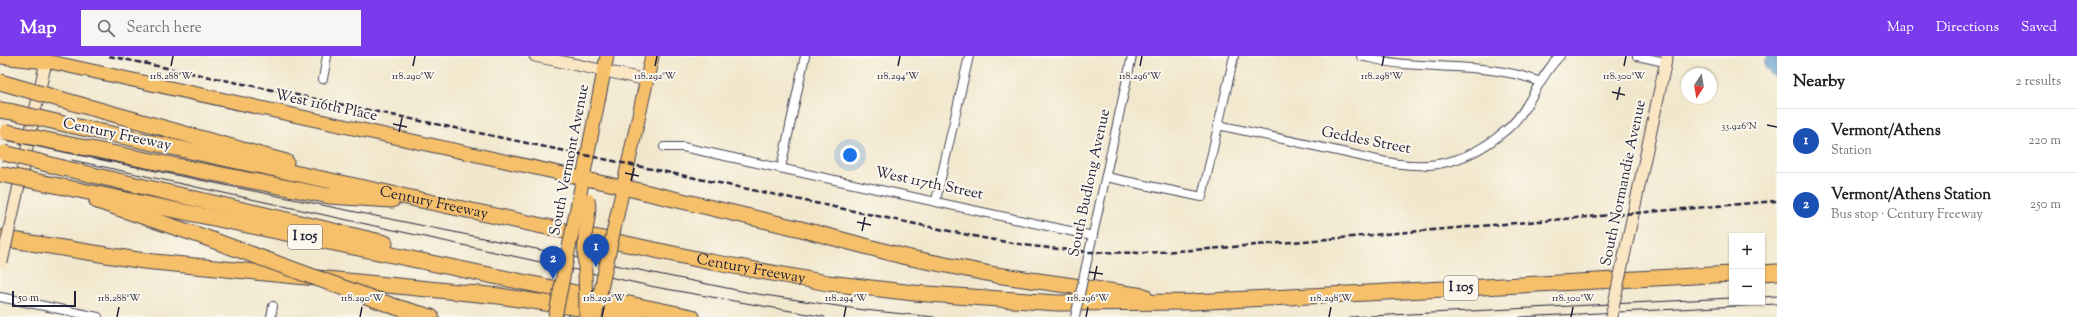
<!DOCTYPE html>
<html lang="en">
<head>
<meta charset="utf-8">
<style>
	:root { --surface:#fff; --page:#f6f6f6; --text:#202124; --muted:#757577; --line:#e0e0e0; --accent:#7c3aed }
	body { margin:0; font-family:"Sorts Mill Goudy",serif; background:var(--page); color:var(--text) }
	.controls { position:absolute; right:12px; bottom:12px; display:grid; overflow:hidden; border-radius:0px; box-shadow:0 1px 3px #0004 }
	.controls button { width:36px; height:36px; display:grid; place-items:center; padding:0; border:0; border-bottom:1px solid var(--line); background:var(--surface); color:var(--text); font:20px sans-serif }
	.compass { position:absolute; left:1681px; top:12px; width:36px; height:36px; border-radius:50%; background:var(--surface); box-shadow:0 1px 3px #0004; rotate:192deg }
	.scale { position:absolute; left:12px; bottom:10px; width:64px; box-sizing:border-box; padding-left:4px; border:2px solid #22223b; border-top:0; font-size:11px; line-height:14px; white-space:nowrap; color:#22223b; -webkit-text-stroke:3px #fbf7ec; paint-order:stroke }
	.you { position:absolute; left:850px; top:99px; width:14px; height:14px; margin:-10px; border:3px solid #fff; border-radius:50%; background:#1a73e8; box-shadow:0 0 0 6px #1a73e833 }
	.badge { display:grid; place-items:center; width:26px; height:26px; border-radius:50%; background:var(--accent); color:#fff; font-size:13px; font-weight:700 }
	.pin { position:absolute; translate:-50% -33px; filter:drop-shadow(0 1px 2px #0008) }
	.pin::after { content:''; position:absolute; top:21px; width:14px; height:12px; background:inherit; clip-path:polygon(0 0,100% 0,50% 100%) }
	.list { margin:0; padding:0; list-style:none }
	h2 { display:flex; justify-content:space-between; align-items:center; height:52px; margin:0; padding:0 16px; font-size:17px }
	h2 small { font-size:13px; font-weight:400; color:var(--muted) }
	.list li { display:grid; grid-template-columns:26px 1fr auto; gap:12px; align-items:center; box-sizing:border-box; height:64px; padding:0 16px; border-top:1px solid var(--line) }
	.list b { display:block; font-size:15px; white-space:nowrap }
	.list p { margin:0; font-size:13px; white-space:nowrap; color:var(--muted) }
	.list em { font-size:13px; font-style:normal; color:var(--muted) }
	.icon { flex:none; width:22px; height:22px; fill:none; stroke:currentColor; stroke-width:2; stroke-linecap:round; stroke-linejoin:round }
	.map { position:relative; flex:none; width:1777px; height:261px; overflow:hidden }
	header { display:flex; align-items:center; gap:24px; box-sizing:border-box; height:56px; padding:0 20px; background:var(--accent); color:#fff }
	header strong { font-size:19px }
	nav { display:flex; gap:22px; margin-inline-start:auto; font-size:14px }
	.search { width:280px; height:36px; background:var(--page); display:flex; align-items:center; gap:10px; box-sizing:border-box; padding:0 14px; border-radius:0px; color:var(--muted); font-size:15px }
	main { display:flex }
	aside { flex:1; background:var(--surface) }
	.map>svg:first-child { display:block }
	.water { fill:url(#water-rules); stroke:#416288 }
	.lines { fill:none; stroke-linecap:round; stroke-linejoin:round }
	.street-casing { stroke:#414051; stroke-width:10 }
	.secondary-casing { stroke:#414051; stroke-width:13 }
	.primary-casing { stroke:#414051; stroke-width:15 }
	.highway-casing { stroke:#414051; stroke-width:17 }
	.street { stroke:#fff; stroke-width:8 }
	.secondary { stroke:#fbe6c4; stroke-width:11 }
	.primary { stroke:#f6c06b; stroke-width:13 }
	.highway { stroke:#f6c06b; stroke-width:15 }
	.tram { stroke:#22223b; stroke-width:1 }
	.rail { stroke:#22223b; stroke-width:2.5; stroke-dasharray:6 3; stroke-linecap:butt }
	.street-bridge-casing { stroke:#414051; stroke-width:10; stroke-linecap:butt }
	.secondary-bridge-casing { stroke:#414051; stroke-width:13; stroke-linecap:butt }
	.primary-bridge-casing { stroke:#414051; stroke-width:15; stroke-linecap:butt }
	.highway-bridge-casing { stroke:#414051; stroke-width:17; stroke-linecap:butt }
	.street-bridge { stroke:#fff; stroke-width:8 }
	.secondary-bridge { stroke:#fbe6c4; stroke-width:11 }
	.primary-bridge { stroke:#f6c06b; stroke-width:13 }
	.highway-bridge { stroke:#f6c06b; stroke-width:15 }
	.ticks { fill:none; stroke:#22223b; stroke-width:1.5 }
	.labels { text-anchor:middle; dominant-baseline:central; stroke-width:4; stroke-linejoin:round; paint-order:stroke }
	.shield { fill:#fbf7ec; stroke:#636270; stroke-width:1 }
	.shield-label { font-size:14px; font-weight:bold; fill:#22223b }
	.street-label { font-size:15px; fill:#22223b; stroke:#fbf7ec }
	.ticks-label { font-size:10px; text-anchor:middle; fill:#22223b; stroke:#fbf7ec; stroke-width:4; stroke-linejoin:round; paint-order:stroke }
</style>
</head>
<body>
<header>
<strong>Map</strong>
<div class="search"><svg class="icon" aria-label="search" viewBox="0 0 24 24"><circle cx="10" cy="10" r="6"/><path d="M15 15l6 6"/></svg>Search here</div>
<nav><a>Map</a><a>Directions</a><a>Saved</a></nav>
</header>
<main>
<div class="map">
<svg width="1777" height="261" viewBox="0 0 1777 261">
	<defs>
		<pattern id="water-rules" width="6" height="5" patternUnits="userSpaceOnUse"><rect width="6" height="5" fill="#60a2d4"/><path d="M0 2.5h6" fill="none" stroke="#4f84ad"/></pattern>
	</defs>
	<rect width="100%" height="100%" fill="#fbf7ec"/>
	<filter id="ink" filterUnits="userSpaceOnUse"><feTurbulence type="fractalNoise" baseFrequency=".025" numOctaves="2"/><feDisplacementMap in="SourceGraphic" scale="8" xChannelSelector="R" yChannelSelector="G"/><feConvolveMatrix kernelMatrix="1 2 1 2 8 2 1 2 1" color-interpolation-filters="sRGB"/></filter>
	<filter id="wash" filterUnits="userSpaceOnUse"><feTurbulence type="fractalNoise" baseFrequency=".012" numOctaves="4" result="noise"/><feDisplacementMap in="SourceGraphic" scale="16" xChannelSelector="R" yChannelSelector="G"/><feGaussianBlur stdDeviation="0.9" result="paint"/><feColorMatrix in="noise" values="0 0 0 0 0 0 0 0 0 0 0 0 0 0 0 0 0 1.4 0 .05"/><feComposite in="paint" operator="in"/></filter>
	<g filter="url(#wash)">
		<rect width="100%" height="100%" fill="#f1e7cc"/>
		<path class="water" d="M1767 0H1775L1777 2V23C1769 17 1760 11 1767 0Z"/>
	</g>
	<g filter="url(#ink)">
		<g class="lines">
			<defs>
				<path id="street" d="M1361 0C1375 3 1389 7 1404 8 1450 12 1497 9 1541 26
					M1637 0 1665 6
					M323 23 327 0
					M1218 69C1260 78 1301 87 1342 96 1373 103 1406 113 1438 108 1463 104 1486 91 1505 75 1530 55 1537 22 1560 0
					M664 91H683L1093 180
					M781 112 805 0
					M1106 121 1202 141 1234 0
					M936 144 969 0
					M1086 210 1132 0
					M0 241 98 261
					M271 261 273 250"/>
				<path id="secondary" d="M535 0 647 24
					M12 161 46 5 44 0
					M1625 196 1667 0"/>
				<path id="primary" d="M46 5 623 131
					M579 142 607 0
					M619 150 652 0"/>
				<g id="highway">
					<path d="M1 0 46 5"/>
					<path d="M63 44 286 106"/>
					<path d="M0 54 13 56"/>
					<path id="s1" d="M69 69 711 206 828 227 914 237 1057 247 1191 246 1732 218"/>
					<path d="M66 88 329 140 392 144"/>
					<path d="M63 112 385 187"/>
					<path d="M59 130 692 261"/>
					<path d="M623 131 801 173 906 201 996 219 1144 240"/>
					<path d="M97 145 204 181"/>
					<path d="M0 182 144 205 499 240 639 261"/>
					<path d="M1762 217 1777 216"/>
					<path d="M396 251 431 261"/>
				</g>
			</defs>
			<use href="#street" class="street-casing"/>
			<use href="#secondary" class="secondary-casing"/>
			<use href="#primary" class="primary-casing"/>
			<use href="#highway" class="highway-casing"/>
			<use href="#street" class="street"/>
			<use href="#secondary" class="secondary"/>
			<use href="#primary" class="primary"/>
			<use href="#highway" class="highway"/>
			<path class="tram" d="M0 83 751 237 864 254 934 261
				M72 104 655 231 825 261
				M1762 241 1777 240
				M1350 261 1732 242
				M1520 261 1777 248"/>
			<path class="rail" d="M109 0 983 182 1031 190 1088 196 1144 197 1208 193 1777 145"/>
			<defs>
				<path id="street-bridge" d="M1075 261 1086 210"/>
				<path id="secondary-bridge" d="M2 206 12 161
					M1611 261 1625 196"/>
				<path id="primary-bridge" d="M555 261 579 142
					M586 261C586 234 584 208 585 181 586 169 591 156 588 144
					M595 261 619 150"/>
				<path id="highway-bridge" d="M0 26 63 44
					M13 56 69 69
					M7 76 66 88
					M4 97 63 112
					M0 118 59 130
					M204 181 396 251"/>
			</defs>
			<use href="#street-bridge" class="street-bridge-casing"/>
			<use href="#secondary-bridge" class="secondary-bridge-casing"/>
			<use href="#primary-bridge" class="primary-bridge-casing"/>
			<use href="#highway-bridge" class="highway-bridge-casing"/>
			<use href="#street-bridge" class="street-bridge"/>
			<use href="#secondary-bridge" class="secondary-bridge"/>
			<use href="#primary-bridge" class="primary-bridge"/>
			<use href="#highway-bridge" class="highway-bridge"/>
		</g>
	</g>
	<path class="ticks" d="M171 10 173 0M413 10 415 0M655 10 657 0M898 10 900 0M1140 10 1142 0M1382 10 1384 0M1624 10 1626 0M1612 36 1625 39M1617 44 1620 31M393 68 407 71M1767 69 1777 71M399 76 402 62M625 117 639 120M631 125 634 112M857 166 871 169M862 175 865 161M1089 216 1103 218M1094 224 1097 210M117 261 119 251M360 261 362 251M602 261 604 251M844 261 846 251M1086 261 1088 251M1329 261 1331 251M1571 261 1573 251"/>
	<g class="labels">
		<g class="shield">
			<rect x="288" y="169" width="34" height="24" rx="3"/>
			<rect x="1444" y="220" width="34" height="24" rx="3"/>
		</g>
		<g class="shield-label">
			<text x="305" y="181">I 105</text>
			<text x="1461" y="232">I 105</text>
		</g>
		<g class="street-label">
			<text transform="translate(326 50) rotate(12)">West 116th Place</text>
			<text transform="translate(117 79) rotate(12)">Century Freeway</text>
			<text transform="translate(1366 85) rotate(11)">Geddes Street</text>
			<text transform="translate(570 104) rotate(-79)">South Vermont Avenue</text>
			<text transform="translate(1090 127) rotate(-78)">South Budlong Avenue</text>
			<text transform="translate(1624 127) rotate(-78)">South Normandie Avenue</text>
			<text transform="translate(929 128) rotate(12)">West 117th Street</text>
			<text stroke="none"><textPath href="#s1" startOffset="373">Century Freeway</textPath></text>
			<text stroke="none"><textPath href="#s1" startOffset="697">Century Freeway</textPath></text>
		</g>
	</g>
	<g class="ticks-label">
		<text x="171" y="23">118.288°W</text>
		<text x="413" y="23">118.290°W</text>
		<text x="655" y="23">118.292°W</text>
		<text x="898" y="23">118.294°W</text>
		<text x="1140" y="23">118.296°W</text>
		<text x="1382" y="23">118.298°W</text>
		<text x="1624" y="23">118.300°W</text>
		<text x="1739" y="73">33.926°N</text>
		<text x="119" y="245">118.288°W</text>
		<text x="362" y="245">118.290°W</text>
		<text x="604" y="245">118.292°W</text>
		<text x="846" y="245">118.294°W</text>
		<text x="1088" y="245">118.296°W</text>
		<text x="1331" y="245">118.298°W</text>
		<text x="1573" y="245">118.300°W</text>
	</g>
</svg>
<div class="controls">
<button>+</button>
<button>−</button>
</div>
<svg class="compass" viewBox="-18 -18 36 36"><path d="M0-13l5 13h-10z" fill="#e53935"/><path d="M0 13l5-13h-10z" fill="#757577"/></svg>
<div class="scale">50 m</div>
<div class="you"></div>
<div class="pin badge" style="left:596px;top:211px;background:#1a4fb4">1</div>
<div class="pin badge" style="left:553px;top:223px;background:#1a4fb4">2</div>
</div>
<aside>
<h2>Nearby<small>2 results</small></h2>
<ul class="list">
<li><span class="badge" style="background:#1a4fb4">1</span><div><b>Vermont/Athens</b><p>Station</p></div><em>220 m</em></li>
<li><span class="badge" style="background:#1a4fb4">2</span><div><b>Vermont/Athens Station</b><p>Bus stop · Century Freeway</p></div><em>250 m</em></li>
</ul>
</aside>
</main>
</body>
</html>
